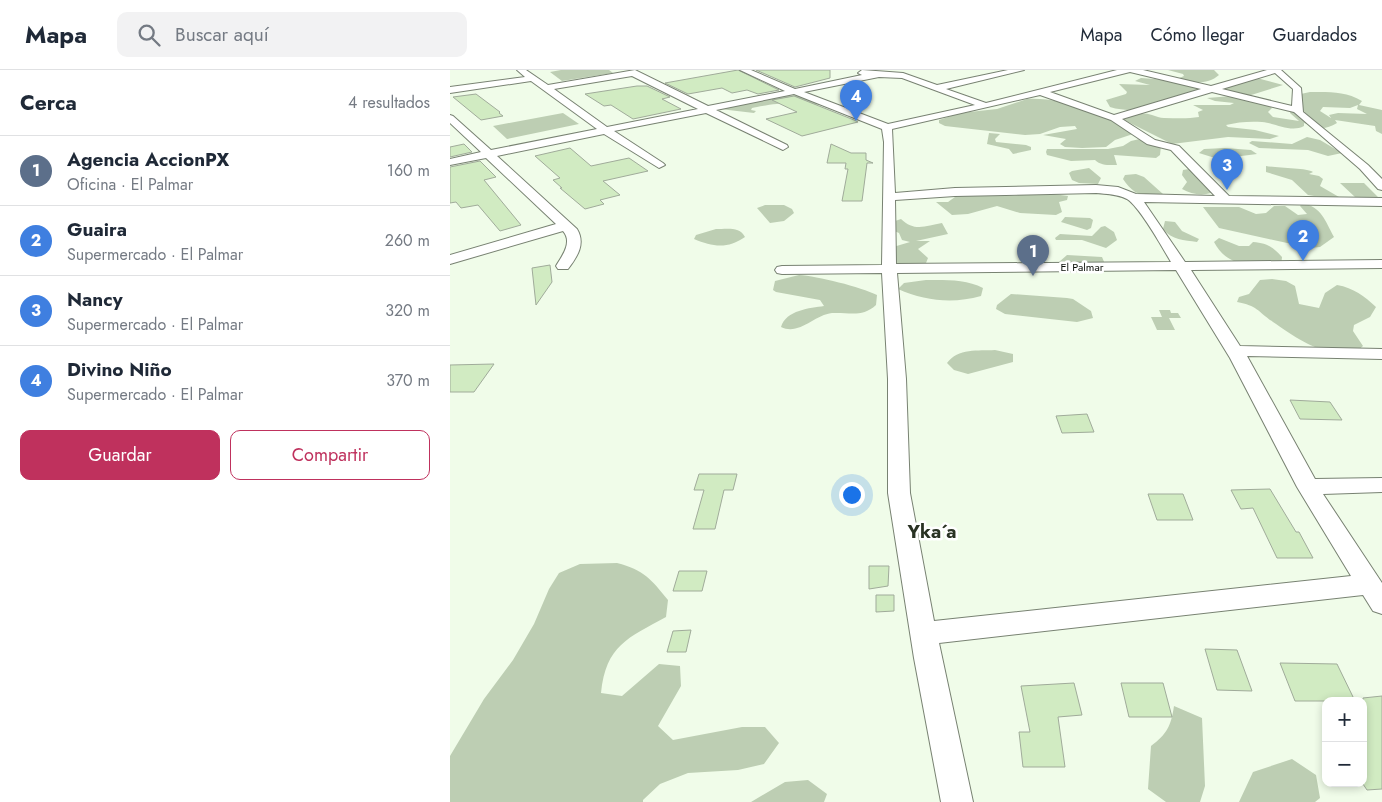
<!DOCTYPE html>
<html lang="es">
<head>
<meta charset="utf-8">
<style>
	:root { --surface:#fff; --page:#f2f2f3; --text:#1f2937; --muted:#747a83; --line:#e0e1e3; --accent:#bf315d }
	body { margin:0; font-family:Jost,sans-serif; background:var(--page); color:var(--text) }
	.controls { position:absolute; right:15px; bottom:15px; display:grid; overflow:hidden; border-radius:10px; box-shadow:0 2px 8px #0003 }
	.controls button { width:45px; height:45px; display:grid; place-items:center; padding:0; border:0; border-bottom:1px solid var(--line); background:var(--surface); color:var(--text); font:25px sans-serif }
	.you { position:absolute; left:401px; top:424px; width:18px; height:18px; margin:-12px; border:4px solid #fff; border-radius:50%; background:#1a73e8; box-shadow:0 0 0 8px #1a73e833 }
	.badge { display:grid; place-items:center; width:32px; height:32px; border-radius:50%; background:var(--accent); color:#fff; font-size:16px; font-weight:700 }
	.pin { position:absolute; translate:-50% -41px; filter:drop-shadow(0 1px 2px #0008) }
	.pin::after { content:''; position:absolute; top:26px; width:18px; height:15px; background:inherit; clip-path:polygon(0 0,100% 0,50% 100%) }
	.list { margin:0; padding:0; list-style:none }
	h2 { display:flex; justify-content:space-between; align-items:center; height:65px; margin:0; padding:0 20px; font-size:21px }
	h2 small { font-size:16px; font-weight:400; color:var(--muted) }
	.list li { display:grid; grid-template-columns:32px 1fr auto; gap:15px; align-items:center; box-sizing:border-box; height:70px; padding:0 20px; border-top:1px solid var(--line) }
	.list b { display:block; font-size:19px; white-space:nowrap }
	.list p { margin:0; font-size:16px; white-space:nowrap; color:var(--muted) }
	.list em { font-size:16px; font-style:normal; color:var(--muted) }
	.actions { display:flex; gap:10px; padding:15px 20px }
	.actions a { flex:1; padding:11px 0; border:1px solid var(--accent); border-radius:10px; text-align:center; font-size:18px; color:var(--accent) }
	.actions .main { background:var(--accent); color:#fff }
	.icon { flex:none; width:28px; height:28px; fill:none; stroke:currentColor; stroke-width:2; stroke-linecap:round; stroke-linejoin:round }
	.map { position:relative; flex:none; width:932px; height:732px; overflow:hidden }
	header { display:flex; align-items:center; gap:30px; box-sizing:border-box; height:70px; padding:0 25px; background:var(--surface); border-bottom:1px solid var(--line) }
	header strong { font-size:24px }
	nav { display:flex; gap:28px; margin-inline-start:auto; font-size:18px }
	.search { width:350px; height:45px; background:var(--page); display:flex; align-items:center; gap:12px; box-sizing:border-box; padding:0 18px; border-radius:10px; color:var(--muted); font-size:19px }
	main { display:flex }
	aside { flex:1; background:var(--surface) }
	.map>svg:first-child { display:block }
	.green { fill:#bdceb3; fill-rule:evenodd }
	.building { fill:#d1ebc2; stroke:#a0ab9a }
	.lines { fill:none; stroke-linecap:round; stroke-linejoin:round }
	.minor-casing { stroke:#788272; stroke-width:2 }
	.minor { fill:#fff; fill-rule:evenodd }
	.labels { text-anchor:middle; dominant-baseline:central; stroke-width:5; stroke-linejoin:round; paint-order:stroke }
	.far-street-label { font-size:11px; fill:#090d07; stroke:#fff }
	.district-label { font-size:19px; font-weight:bold; fill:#293223; stroke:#fff }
</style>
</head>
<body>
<header>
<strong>Mapa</strong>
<div class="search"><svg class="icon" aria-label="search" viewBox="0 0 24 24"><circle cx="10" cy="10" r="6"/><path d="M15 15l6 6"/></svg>Buscar aquí</div>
<nav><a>Mapa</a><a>Cómo llegar</a><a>Guardados</a></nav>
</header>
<main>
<aside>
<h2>Cerca<small>4 resultados</small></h2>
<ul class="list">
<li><span class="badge" style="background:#5c6f8a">1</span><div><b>Agencia AccionPX</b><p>Oficina · El Palmar</p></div><em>160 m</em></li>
<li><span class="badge" style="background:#3f7fe0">2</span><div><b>Guaira</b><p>Supermercado · El Palmar</p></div><em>260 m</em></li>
<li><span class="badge" style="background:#3f7fe0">3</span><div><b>Nancy</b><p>Supermercado · El Palmar</p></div><em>320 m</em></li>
<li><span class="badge" style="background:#3f7fe0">4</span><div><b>Divino Niño</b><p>Supermercado · El Palmar</p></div><em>370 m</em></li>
</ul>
<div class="actions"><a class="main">Guardar</a><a>Compartir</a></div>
</aside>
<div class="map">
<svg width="932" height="732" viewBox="0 0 932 732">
	<rect width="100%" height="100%" fill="#f0fce9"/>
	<path class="green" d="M111 0H159L163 3 112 11 100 2Z
		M718 0H764L769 5C758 15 740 13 727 9L734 6 733 4Z
		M799 6 833 15 798 26 769 19 784 9Z
		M691 8 718 10 752 20C732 37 685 45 660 37L656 30 676 24 677 22 669 14 700 15 685 11Z
		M860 22C880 22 895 21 912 31L909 35 932 40V64L926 61 925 56 885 50 887 53C874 61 867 58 854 53V56C841 63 825 53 812 52 801 51 787 52 776 55L778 57 805 60 829 66 820 69 778 67 722 74 672 49C681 44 692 42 702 45 706 46 710 48 714 48 726 48 737 49 749 47L748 42 753 40 743 35H780L784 33 765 31 757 28 782 26 820 36 822 38 818 42 823 47 849 51 840 43 846 25ZM908 35 907 39 917 44 888 43 879 45 881 48 870 41 873 37 900 38Z
		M350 25 371 34C360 37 350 33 339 33 331 33 309 36 302 38L301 40 306 41 304 43 270 39 336 26Z
		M577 29C616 27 652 45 686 63L665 70 656 77 632 78 615 77 610 74 616 69 593 65 627 59 625 56 610 57 590 64 575 65 495 56 489 53V50L510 43 547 39Z
		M113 43 129 54 57 69 43 56Z
		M539 63 550 64 545 69 546 72 576 75 581 77V80L563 84 559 79 537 74Z
		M857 67 870 70 892 83 878 86 858 80 809 78 799 73 802 71 842 74Z
		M694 68 711 76 710 85 706 88 664 85 667 95C660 95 651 96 645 90L621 91 597 85 596 82 597 79H658L673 76 681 71Z
		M775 78 801 80 807 84 768 89 749 83 754 79Z
		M816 96C826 98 857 98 863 102L859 104 869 106 873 109 870 116 889 127 888 130 858 125 842 110 816 102Z
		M639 98 651 108 648 114 629 113 622 110 619 103 622 101Z
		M739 99 743 100 764 113 761 123C751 126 741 124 732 119L737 112 732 105 733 100Z
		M686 104 694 107 713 124C697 132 682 123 673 109L675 105Z
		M890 113H914L929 128 905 127Z
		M580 121 618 126 617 130 609 132 612 142 606 145 570 143 547 136 518 144 502 145 486 132H498L505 127 513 125 565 126Z
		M852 133C872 137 875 151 884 167L870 177 860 178 769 158 753 137H789L806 144 816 143 824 136H835L848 145 857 144 850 136Z
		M315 135H334L342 139 344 143 334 151 320 153 307 138Z
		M615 147 640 148 643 150 641 158 637 160 611 152Z
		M451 149C464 162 476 156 492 153L498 164 466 171H480L468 179 478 188 476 193 468 200 434 190 432 188 433 180 460 172 452 170 449 163 437 158 439 153Z
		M715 151 725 152 732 161 749 169 747 172C734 170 722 170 713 159Z
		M655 156 664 162 667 170 656 178 632 170H606L605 168 610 164 642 166 651 157Z
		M266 159C276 159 290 156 295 167 278 179 263 177 244 169L246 165Z
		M769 168 789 176H799L803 172C817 173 823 177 832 187L831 197C803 194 778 199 764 172Z
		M617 185 652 187 655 194 613 197 609 192Z
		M349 205C367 206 411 217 427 225L426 235C412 248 399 242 382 243 364 245 349 266 331 257 336 240 360 238 374 236L370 230 326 222 323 220 325 211Z
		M822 209 836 211 845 216 849 234 869 238 875 223 887 215C904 218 914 226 926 237L920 247 904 255 903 261 913 276 907 281C898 281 888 282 879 281 860 278 839 263 823 252 807 241 808 236 787 232L789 227 799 224 810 210Z
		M476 210C495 210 516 209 533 218L531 226C503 234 475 231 448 219L454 213Z
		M561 224 617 228 623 229 641 241 643 248 627 252 555 244 546 239 547 235Z
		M709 240H720L721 243H728L731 248H719L725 260H707L701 247H712Z
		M545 280 563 284V292L518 304 504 300 497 293C508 278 528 281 545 280Z
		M167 493C194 500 201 509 218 530L216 547C178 568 156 575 151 623L172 626 209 594 230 596 231 616 208 656 223 670 292 657H315L329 673 314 694 288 700 238 703 210 714 193 730V732H0V686L34 629 63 590 84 554 99 519 109 503 130 494Z
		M724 636 752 648 755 716 750 732H716L698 719 701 676C717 664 721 656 724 636Z
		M842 689 866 705 870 728 865 732H789L803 702Z
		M358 710 377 724 374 732H301L335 712Z"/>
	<path class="building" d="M288 0 329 20 308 24 297 20 282 23 272 18 238 24 215 13Z
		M306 0H380V8L345 17Z
		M187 16H197L220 27 212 29 231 39 183 49 161 35 154 36 135 24Z
		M26 24 50 42 49 43 53 46 31 50 3 27Z
		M344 26 404 50 408 52 352 66 316 49 347 42 322 30Z
		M14 74 22 82 0 87V77Z
		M381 74 401 83H416V90L423 93H417L412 131H392L398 99H395L396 93H377Z
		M120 78 141 96 179 88 198 101 153 111 170 125 150 130 154 134 135 139 110 118H112L103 110 110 108 85 86Z
		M30 91 46 107 34 110 71 155 50 161 28 135 11 138 6 132 0 133V97Z
		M100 195 102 212 86 235 82 198Z
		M44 294 24 322H0V295Z
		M840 330 880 332 892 350 850 349Z
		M637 344 644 362 612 363 606 346Z
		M249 404H287L283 420H274L265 459H243L254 420H244Z
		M820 419 846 462H849L863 488H827L803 438 791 439 781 420Z
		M698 424H733L743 450H707Z
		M419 496H439L438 516 419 519Z
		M229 501H257L252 521H223Z
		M426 525H444V541L426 542Z
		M241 560 236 582H217L223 561Z
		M755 579 787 580 802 621 767 620Z
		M830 593 887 594 905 631H845Z
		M624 613 632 645 608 647 615 697H573L569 662H580L571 616Z
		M671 613H713L722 647H679Z
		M932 626V719L917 720 913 714V628Z"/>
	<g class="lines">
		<defs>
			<path id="minor" d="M67 0H76L98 15 185 0 258 36 335 21 290 0H301L345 19 412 5 408 3 412 0 453 3 487 15 558 0H574L496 19 536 33 667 0H693L761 16 817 0H831L851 18 853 42 918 95 932 109V120L928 119 910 99 844 42 762 22 672 49 705 70 729 76 779 126 932 128V136L694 132 735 192 932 190V198L741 200 790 276 932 279V289L797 286 865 409 932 408V422L873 424 932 513V544L923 541 913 525 489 573 523 732H491L464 588 438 423V309L432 203 332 204 327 203 325 200 327 197 332 196 432 195 434 72 432 59 344 24 266 40 337 75 338 77 333 80 256 43 164 61 213 93 215 95 209 98 154 64 47 86 127 159C136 174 127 187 118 199H108L106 196C112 186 123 172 113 161L0 194V185L106 154 36 88 0 95V89L31 82 0 53V45L3 46 41 80 147 59 81 11 0 23V17L75 7ZM680 2 751 19 664 45 600 22ZM825 3 843 19 842 36 772 19ZM182 6 248 39 157 57 104 19ZM429 7 452 8 525 35 438 54 354 22ZM590 25 661 50 697 74 721 80 765 126 686 124 668 117 646 115 505 118 445 123 442 59ZM646 123C657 124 667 124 677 129 690 137 712 177 721 192L446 194 445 130 505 126ZM726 200 780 288 847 417 901 506 484 551 460 423 456 309 447 203Z"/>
		</defs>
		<use href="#minor" class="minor-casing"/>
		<use href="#minor" class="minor"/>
	</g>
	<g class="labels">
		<g class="far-street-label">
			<text x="632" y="197">El Palmar</text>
		</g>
		<g class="district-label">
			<text x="482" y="461">Yka´a</text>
		</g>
	</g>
</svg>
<div class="controls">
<button>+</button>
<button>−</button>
</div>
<div class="you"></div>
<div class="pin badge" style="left:583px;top:206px;background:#5c6f8a">1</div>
<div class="pin badge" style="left:853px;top:191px;background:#3f7fe0">2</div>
<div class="pin badge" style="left:777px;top:120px;background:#3f7fe0">3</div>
<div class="pin badge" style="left:406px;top:51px;background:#3f7fe0">4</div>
</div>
</main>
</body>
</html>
